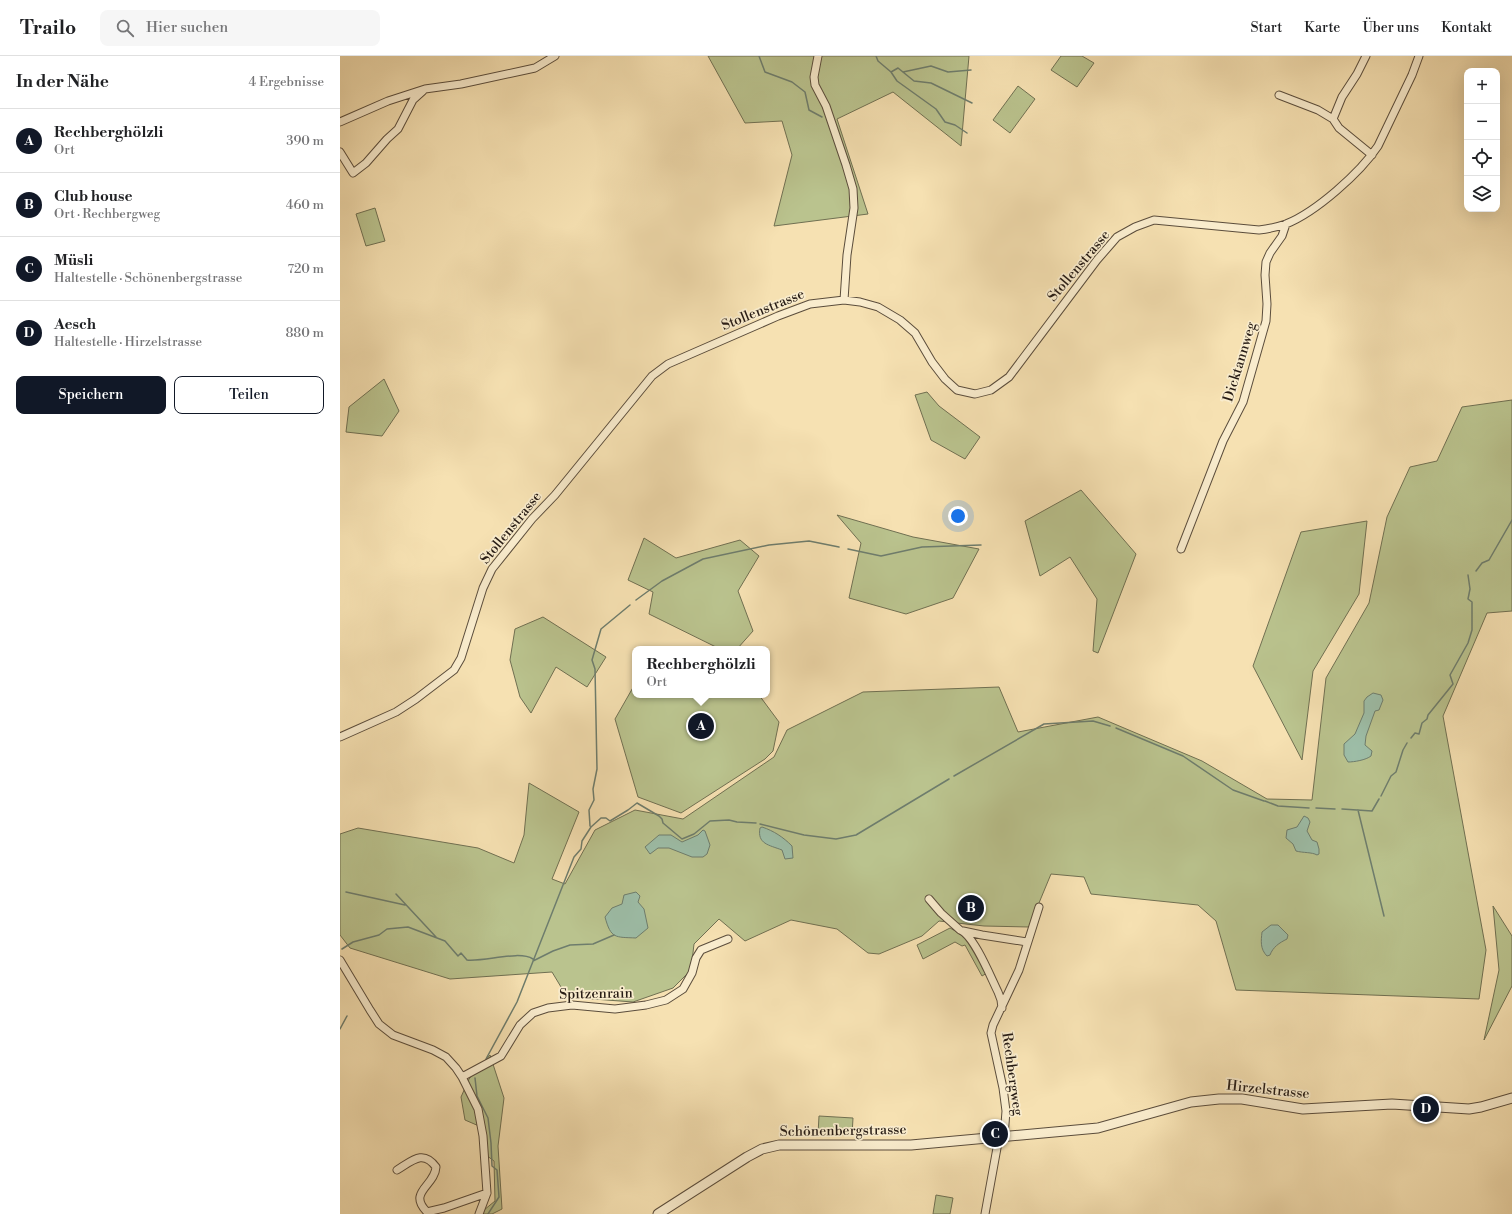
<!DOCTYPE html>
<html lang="de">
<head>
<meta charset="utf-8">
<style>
	:root { --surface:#fff; --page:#f6f6f6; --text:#202124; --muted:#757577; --line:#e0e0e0; --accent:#111827 }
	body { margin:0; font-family:"Libre Bodoni",serif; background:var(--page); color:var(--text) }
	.controls { position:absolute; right:12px; top:12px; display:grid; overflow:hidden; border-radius:8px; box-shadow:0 4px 16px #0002 }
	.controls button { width:36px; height:36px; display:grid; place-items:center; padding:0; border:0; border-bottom:1px solid var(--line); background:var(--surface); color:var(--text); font:20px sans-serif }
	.you { position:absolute; left:618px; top:460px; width:14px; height:14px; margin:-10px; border:3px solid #fff; border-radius:50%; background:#1a73e8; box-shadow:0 0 0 6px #1a73e833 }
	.badge { display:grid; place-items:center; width:26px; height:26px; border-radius:50%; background:var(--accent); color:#fff; font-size:13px; font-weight:700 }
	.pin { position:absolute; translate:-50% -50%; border:2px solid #fff; box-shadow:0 1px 4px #0006 }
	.popup { position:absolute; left:292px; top:590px; width:138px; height:52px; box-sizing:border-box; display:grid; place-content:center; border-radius:8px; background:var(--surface); filter:drop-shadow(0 1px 3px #0005); font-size:13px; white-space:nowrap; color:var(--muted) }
	.popup b { font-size:15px; color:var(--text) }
	.popup::after { content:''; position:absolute; left:50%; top:100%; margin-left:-8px; border:8px solid transparent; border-top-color:var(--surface) }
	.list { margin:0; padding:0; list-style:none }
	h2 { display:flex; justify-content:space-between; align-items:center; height:52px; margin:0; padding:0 16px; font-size:17px }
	h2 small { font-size:13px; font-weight:400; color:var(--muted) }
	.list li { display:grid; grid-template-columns:26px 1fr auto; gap:12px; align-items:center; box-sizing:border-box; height:64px; padding:0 16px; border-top:1px solid var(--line) }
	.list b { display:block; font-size:15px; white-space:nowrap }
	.list p { margin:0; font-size:13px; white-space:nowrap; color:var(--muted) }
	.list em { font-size:13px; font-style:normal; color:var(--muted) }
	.actions { display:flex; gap:8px; padding:12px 16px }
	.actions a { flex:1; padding:9px 0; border:1px solid var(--accent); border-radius:8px; text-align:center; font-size:14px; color:var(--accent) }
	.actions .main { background:var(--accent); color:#fff }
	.icon { flex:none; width:22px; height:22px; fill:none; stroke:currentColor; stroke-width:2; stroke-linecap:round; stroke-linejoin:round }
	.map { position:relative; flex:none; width:1172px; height:1158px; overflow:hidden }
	header { display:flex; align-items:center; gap:24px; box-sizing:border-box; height:56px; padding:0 20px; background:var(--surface); border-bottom:1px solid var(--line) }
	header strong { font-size:19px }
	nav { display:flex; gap:22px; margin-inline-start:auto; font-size:14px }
	.search { width:280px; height:36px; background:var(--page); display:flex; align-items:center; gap:10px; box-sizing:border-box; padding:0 14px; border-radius:8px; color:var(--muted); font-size:15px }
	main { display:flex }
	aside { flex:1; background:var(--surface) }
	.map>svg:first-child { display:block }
	.green { fill:#bac38e; stroke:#707052 }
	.water { fill:#9dbea8; stroke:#6e7d6d }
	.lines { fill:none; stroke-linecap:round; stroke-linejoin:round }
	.stream { stroke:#6e7d6d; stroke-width:1.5 }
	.minor-casing { stroke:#5b4d3c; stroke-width:9 }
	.tertiary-casing { stroke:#5b4d3c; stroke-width:11 }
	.minor { stroke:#f9eccd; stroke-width:7 }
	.tertiary { stroke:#f9eccd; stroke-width:9 }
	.labels { text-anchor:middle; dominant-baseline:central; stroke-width:3.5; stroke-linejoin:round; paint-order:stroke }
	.street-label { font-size:14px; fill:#271c15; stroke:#f9eccd }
</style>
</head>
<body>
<header>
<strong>Trailo</strong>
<div class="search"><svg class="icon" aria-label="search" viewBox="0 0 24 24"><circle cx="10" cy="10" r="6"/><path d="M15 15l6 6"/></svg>Hier suchen</div>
<nav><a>Start</a><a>Karte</a><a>Über uns</a><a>Kontakt</a></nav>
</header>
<main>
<aside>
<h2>In der Nähe<small>4 Ergebnisse</small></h2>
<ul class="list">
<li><span class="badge">A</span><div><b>Rechberghölzli</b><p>Ort</p></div><em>390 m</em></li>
<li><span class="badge">B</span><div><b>Club house</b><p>Ort · Rechbergweg</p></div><em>460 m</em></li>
<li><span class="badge">C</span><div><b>Müsli</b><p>Haltestelle · Schönenbergstrasse</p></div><em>720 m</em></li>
<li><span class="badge">D</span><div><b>Aesch</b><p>Haltestelle · Hirzelstrasse</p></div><em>880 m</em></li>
</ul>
<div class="actions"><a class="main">Speichern</a><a>Teilen</a></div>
</aside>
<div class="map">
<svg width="1172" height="1158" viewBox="0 0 1172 1158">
	<rect width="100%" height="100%" fill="#f6e1b2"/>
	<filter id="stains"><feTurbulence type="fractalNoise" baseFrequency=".005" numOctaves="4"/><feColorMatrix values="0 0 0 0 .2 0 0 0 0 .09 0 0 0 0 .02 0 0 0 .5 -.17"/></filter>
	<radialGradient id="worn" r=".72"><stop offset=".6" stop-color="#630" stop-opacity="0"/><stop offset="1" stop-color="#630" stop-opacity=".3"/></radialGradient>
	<path class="green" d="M368 0H629L621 90 553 36 497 63 528 158 434 170 452 99 442 65 405 67Z
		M721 0H742L754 7 737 31 711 14Z
		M678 30 695 43 670 77 653 64Z
		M35 152 45 185 26 190 16 158Z
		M44 323 59 355 42 380 6 376 9 351Z
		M587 336 599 350 640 381 625 403 591 384 575 339Z
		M1172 344V555L1147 557 1103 660 1146 894 1139 943 896 934 876 865 858 849 751 838 744 821 711 818 689 871 644 870 599 865 582 880 539 898 528 897 497 873 451 864 405 885 379 863 354 888 351 914 333 932 293 946 227 941 212 916 110 923 10 892 0 879V778L18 772 138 792 174 807 184 779 189 727 239 756 212 823 225 828 255 774 295 754 343 763 434 701 447 674 523 636 659 631 678 676 758 661 862 705 927 743 972 744 986 622 1029 547 1047 461 1070 411 1097 405 1122 351Z
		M741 434 796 498 758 597 753 595 757 543 730 501 700 520 685 465Z
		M497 459 573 481 639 493 613 542 566 558 509 542 521 487Z
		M1027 465 1019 538 973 615 962 704 913 610 961 476Z
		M304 482 336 502 400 484 419 500 398 535 413 575 397 593H380L309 558 313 536 288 524Z
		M203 561 266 601 247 631 216 611 191 657 180 641 170 604 175 573Z
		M295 628V639H419L439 666 433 695 425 703 341 757 298 741 275 663Z
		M1153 850 1172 880V930L1144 984 1159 914Z
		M610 872C634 885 635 895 647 917L642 920 625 889 622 890 615 886 583 903 577 889Z
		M150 999 164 1042 158 1090 162 1153 152 1158H143L144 1154 155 1145 154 1105 146 1099 139 1070 125 1064 121 1041 129 1023Z
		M479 1060 513 1062 512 1079 478 1078Z
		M596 1139 613 1142 610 1158H593Z"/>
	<path class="water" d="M1033 637 1041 639 1043 644 1039 654 1035 655 1026 680 1025 689 1032 695 1031 700C1026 704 1014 706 1008 706L1004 699V688L1015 678 1024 657V645L1027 641Z
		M964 760 968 762 970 766 967 775 972 784 977 786 979 793V798L977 799C972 796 963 797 956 795L953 788 946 782 947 774 957 771Z
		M422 771C434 775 443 781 452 790L453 802 445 803 442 794C429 789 417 788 420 772Z
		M363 774 365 775 370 789 367 798 363 801H352L329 792H318L310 798 305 791 319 779H331L342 786 358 779Z
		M296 836 300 840 298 846 304 853 308 872 296 882C275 881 271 883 265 861L272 852 282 848 284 839Z
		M931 869H938L948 879 947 883C939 887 933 891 930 899L927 900C920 893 921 885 922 876Z"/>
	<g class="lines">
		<path class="stream" d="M419 0 425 16 452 26 465 36 469 54 482 61
			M536 0 538 5 551 16 558 12 574 25 591 27 632 47
			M551 16 557 25 596 53 605 66 615 69 627 77
			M563 16 591 10 608 16 631 14
			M508 493 541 500 582 491 641 489
			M1136 515 1142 507 1149 504 1172 464
			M296 544 322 525 363 503 429 489 469 485 499 491
			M776 672 843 700 893 734 924 745
			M1071 682 1075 677 1079 678 1082 667 1087 663 1088 659 1113 628 1110 619 1128 587 1132 574V546L1128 543 1130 533 1128 519
			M614 720 704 668 753 665 770 670
			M1041 740 1051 720 1056 716 1063 694 1067 687
			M925 745 938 750 969 752
			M976 752 995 753
			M1002 753 1032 755 1039 743
			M1018 754 1044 860
			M420 768 464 779 496 783 516 779 609 723
			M250 770 249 754 254 744 253 733 257 713 255 613 252 604 261 573 290 549
			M6 836 65 849
			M56 838 96 881
			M2 893 13 886 39 879 47 873 68 871 105 885 118 900 121 897 127 904C145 906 179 894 193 903
			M193 905 213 895 230 889 253 888 274 879
			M0 973 7 960
			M146 1003 177 946 234 801 241 793 242 785 251 771 261 762H266L270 765 288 754 297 747 319 760 322 763 323 767 342 783 354 778 370 765 389 764 397 766 416 767
			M135 1022 137 1040 148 1062 151 1087 152 1110 157 1114 159 1141 148 1158"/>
		<defs>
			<path id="minor" d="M478 0 474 21 475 29 486 50 506 109 513 133 514 152 507 199 504 244
				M939 39 978 54 993 63 999 72 1032 99
				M993 63 1002 41 1017 18 1026 0
				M0 66 48 45 85 33 121 28 195 12 215 0
				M0 96 13 117 26 107 47 83 58 73 73 44 83 35
				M841 493 883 385 903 346 926 265 927 248 925 219 926 206 930 197 942 180 946 168
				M0 681 56 656 76 643 114 614 121 602 143 532 152 513 192 463 215 439 312 320 328 308 438 260 470 248 504 244 520 246 538 251 560 264 575 277 592 306 605 323 617 334 635 338 651 334 669 321 757 204 777 181 795 171 814 164 919 174C928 173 937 171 946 168 976 156 1020 117 1038 90L1072 19 1079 0
				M589 843 601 857 620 874C634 879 651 922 658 936L661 944 662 952
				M623 875 642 879 687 886
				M0 904 30 954 39 968 53 979 93 994 106 1001 116 1012 122 1021 138 1053 143 1080 147 1137 139 1158
				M122 1021 161 1000 180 969 193 957 208 952 232 949 275 953 306 949 326 944 343 933 352 917 356 902 361 894 388 883
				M664 1081 666 1055 663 1032 651 977 653 969 679 914 699 851
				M57 1114C72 1105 83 1093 96 1111 95 1130 67 1136 87 1156L104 1152 147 1137
				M645 1158 659 1081"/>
			<path id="tertiary" d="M318 1158 407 1101 422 1093 439 1089H571L758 1072 851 1046 879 1043H902L963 1053 1052 1048 1129 1053 1141 1051 1172 1042"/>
		</defs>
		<use href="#minor" class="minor-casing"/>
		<use href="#tertiary" class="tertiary-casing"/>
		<use href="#minor" class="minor"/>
		<use href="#tertiary" class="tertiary"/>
	</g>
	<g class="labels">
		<g class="street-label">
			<text transform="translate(739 210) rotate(-50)">Stollenstrasse</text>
			<text transform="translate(423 254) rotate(-22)">Stollenstrasse</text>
			<text transform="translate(900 306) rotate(-73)">Dicktannweg</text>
			<text transform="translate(171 472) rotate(-51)">Stollenstrasse</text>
			<text transform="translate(256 938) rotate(-1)">Spitzenrain</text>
			<text transform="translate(672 1018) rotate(82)">Rechbergweg</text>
			<text transform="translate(928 1034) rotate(6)">Hirzelstrasse</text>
			<text transform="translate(503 1075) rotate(-1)">Schönenbergstrasse</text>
		</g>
	</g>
	<rect width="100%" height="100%" filter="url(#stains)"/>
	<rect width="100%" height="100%" fill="url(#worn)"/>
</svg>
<div class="controls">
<button>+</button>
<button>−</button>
<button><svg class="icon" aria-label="locate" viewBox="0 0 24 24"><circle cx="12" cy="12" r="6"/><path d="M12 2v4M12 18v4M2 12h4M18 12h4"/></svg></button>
<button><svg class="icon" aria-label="layers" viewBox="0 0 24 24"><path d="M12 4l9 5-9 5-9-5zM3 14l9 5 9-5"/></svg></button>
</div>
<div class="you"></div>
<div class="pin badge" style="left:361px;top:670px">A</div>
<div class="popup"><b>Rechberghölzli</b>Ort</div>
<div class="pin badge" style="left:631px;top:852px">B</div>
<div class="pin badge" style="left:655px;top:1078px">C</div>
<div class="pin badge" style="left:1086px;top:1053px">D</div>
</div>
</main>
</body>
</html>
